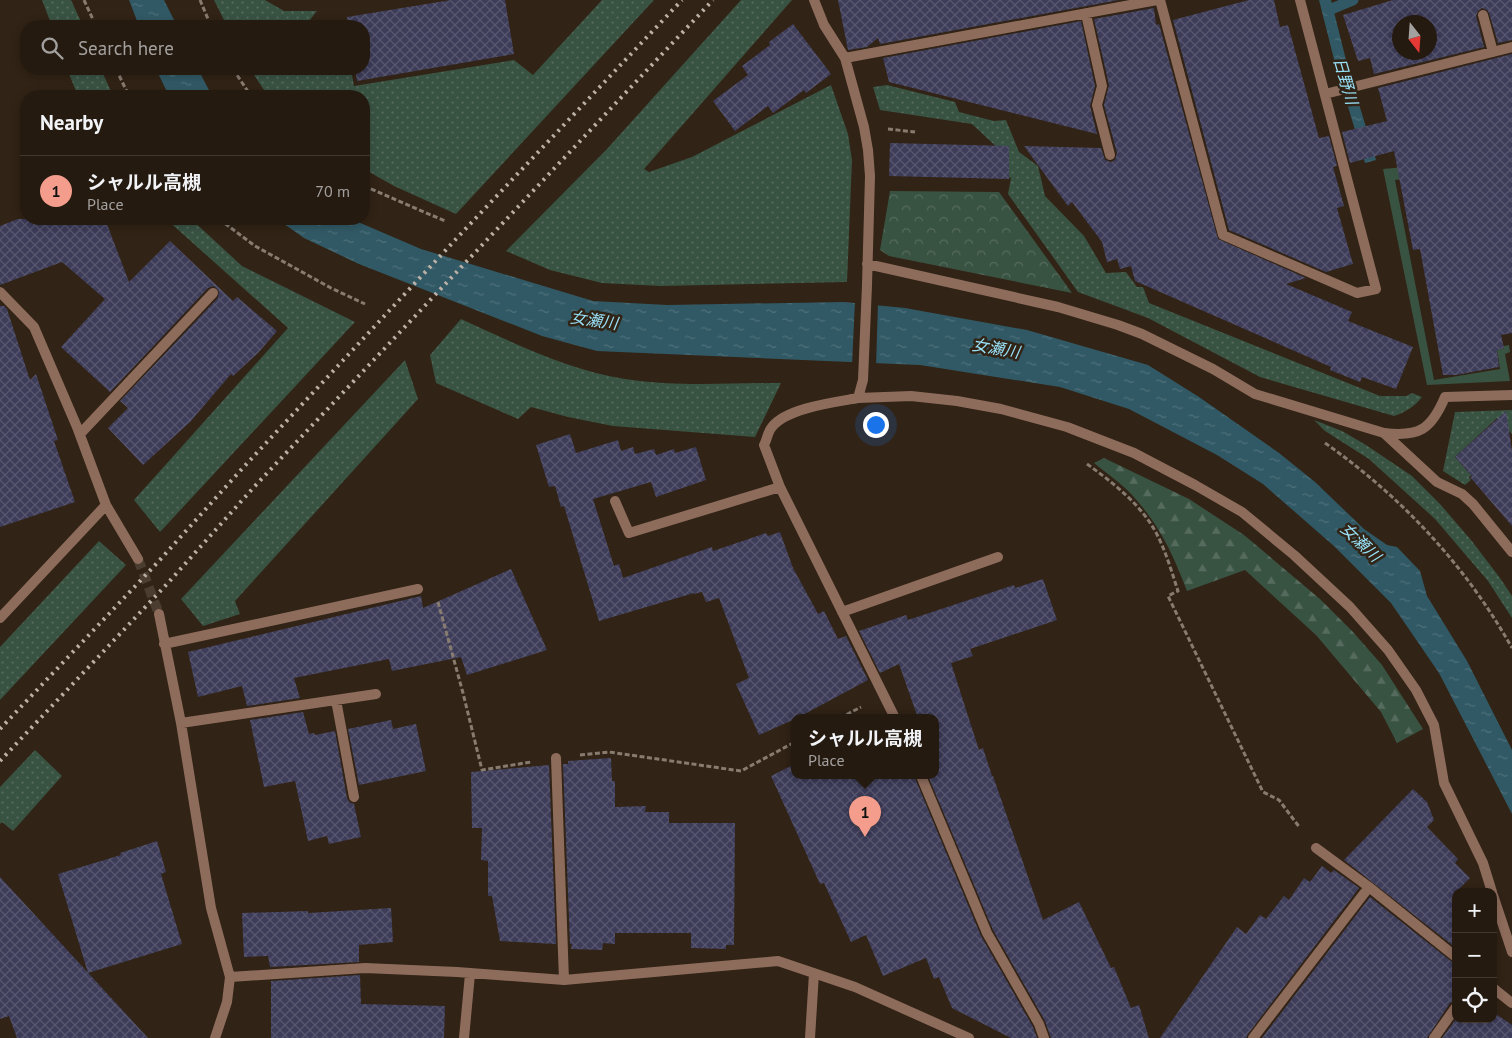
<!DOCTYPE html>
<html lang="en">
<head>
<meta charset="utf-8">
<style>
	:root { --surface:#251a10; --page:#31271e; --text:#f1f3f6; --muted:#a3a19f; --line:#423830; --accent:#f49d8c }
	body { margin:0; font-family:"PT Sans","Noto Sans JP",sans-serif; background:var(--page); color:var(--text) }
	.controls { position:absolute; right:15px; bottom:15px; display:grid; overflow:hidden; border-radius:10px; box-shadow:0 2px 8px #0003 }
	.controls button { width:45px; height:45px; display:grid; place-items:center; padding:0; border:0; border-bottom:1px solid var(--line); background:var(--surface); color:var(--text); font:25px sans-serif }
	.compass { position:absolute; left:1392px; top:15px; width:45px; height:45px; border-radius:50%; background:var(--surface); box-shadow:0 2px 8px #0003; rotate:163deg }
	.you { position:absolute; left:875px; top:424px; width:18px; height:18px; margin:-12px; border:4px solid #fff; border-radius:50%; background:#1a73e8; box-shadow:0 0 0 8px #1a73e833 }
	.badge { display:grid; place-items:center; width:32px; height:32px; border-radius:50%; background:var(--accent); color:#111; font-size:16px; font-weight:700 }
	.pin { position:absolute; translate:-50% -41px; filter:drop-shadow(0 1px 2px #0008) }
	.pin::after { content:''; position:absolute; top:26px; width:18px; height:15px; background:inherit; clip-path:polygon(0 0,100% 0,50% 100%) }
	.popup { position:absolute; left:791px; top:714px; width:148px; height:65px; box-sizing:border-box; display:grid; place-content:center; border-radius:10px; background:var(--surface); filter:drop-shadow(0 1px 4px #0005); font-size:16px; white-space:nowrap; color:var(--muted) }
	.popup b { font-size:19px; color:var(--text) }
	.popup::after { content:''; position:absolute; left:50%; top:100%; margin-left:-10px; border:10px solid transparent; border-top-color:var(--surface) }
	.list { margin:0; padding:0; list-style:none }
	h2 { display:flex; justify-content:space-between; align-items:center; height:65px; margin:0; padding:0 20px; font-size:21px }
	h2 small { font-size:16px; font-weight:400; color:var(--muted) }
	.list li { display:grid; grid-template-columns:32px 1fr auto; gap:15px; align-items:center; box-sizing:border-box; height:70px; padding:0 20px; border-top:1px solid var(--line) }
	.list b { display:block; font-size:19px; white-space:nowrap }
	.list p { margin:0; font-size:16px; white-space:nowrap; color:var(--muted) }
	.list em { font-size:16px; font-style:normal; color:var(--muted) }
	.icon { flex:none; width:28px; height:28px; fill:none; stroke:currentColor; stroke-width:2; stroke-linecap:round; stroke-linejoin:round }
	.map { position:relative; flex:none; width:1512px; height:1038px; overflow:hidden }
	.search { position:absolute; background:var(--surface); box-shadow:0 2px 8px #0003; left:20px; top:20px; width:350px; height:55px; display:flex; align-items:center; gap:12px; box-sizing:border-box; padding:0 18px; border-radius:20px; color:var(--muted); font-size:19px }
	.panel { position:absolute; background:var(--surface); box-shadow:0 2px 8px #0003; left:20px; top:90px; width:350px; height:135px; border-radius:20px }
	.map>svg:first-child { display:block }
	.grass { fill:url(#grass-dots) }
	.forest { fill:url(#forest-firs) }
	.park { fill:url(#park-crowns) }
	.garden { fill:#395343 }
	.water { fill:url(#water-ripples) }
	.pier { fill:#312315 }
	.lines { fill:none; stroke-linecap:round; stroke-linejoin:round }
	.stream { stroke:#315965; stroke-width:11 }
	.building { fill:url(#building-cross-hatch); fill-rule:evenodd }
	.minor-tunnel { stroke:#4b3e30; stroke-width:10; stroke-dasharray:10 5; stroke-linecap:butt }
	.path { stroke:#887c71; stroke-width:3; stroke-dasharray:5 2.5; stroke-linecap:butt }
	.service { stroke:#8e6c5c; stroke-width:10 }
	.minor { stroke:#8e6c5c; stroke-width:10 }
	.rail { stroke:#bcb1a7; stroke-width:4; stroke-dasharray:2.5 5; stroke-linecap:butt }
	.labels { text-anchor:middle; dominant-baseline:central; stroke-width:5; stroke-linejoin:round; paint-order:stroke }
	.water-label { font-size:16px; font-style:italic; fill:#98e1f8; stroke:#312315 }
</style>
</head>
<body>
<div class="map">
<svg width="1512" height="1038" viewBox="0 0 1512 1038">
	<defs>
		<pattern id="grass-dots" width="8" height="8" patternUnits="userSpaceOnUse" patternTransform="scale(1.25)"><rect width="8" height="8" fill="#395343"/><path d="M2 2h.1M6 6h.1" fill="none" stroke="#556b5d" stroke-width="1.8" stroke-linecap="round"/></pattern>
		<pattern id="forest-firs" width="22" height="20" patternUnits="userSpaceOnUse" patternTransform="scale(1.25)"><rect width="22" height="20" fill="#395343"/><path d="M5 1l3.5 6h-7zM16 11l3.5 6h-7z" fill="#556b5d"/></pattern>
		<pattern id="park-crowns" width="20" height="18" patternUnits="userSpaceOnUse" patternTransform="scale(1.25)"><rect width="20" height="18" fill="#395343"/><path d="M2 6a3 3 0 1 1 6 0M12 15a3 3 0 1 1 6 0" fill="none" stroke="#556b5d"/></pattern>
		<pattern id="water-ripples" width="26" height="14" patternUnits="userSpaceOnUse" patternTransform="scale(1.25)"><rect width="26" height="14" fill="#315965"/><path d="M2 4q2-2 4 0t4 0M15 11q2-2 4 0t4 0" fill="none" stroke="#4e707a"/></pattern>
		<pattern id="building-cross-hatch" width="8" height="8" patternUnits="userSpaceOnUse" patternTransform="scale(1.25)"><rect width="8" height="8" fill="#3d3c59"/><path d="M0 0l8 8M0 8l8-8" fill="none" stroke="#595770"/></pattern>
	</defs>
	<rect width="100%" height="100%" fill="#312315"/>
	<path class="grass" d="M42 0H71L83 26H52Z
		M214 0H265L284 11H317L305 26H227Z
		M602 0H654L456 214 394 186 364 169V96H268L250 69H351L354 86 514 60 533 75Z
		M741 0H792L644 169 649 172 692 157 831 85 848 134 852 160 847 282 661 286 602 283 550 270 506 251 607 149Z
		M67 69H101L113 96H78Z
		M887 85 955 102 959 112 994 121 1006 120 1019 152 1038 166 1045 196 1084 236 1106 273 1126 272 1137 287H1143L1149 303 1380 396H1406L1412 393 1422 397C1414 407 1406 412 1394 416L1260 377 1148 318 1078 292 1008 194 1011 178 998 173 1003 153 972 124 880 110 873 87Z
		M166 219H191L242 266 355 322 160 532 134 500 288 328Z
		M461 319C514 343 568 370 625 379 675 387 730 383 781 383L755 437 613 426 568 417 531 407 518 419 436 383 430 355Z
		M405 360 418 399 235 601 240 614 203 626 181 599Z
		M1512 410V434L1497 418 1455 457 1469 473 1500 451 1469 477 1471 480 1465 485 1443 471 1455 412Z
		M1314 420 1342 431 1366 445 1412 476 1440 504 1471 540 1500 578 1512 596V618L1488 581 1435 519 1369 459 1325 431Z
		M99 541 126 565 0 700V647Z
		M35 750 62 776 13 831 2 822 0 824V787Z"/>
	<path class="forest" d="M1104 458 1189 499 1244 535 1320 599 1353 632 1382 665 1423 729 1397 743 1381 712 1316 635 1245 570 1187 591C1173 554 1159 524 1132 495 1121 483 1106 473 1094 463Z"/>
	<path class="park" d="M890 191 999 192 1072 293 889 256 880 250Z"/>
	<path class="garden" d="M1512 157V165L1395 180 1434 380 1500 369 1497 350 1504 348V346L1509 345 1510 352 1505 354 1510 381 1427 385 1383 169Z"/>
	<path class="water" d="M129 0H164L177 26H139Z
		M1319 0H1331L1348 68 1376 160 1365 163 1336 67Z
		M156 69H198L212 96H169Z
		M277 219H351L421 249 593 301 667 305 844 302 905 308 1027 330 1148 365 1199 397 1279 453 1315 482 1364 529 1387 545 1397 547 1420 571 1427 596 1467 661 1512 750V814L1439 673 1391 603 1335 547 1263 484 1217 455 1129 409 1060 387 920 365 597 351 542 336 359 264 304 238Z"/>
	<path class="pier" d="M855 301 878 303 876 366 852 365Z"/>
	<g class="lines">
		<path class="stream" d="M1329 10 1353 0"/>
	</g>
	<path class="building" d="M451 0H505L514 54 357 81 355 69H364V26H348L347 17Z
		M838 0H1119L880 44 878 38 867 47 848 50Z
		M1249 0H1274L1280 27 1288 25 1319 138 1329 136 1337 166 1333 167 1344 206 1337 208 1353 264 1326 272 1229 230 1173 20Z
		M1393 0H1512V40L1498 43 1489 13 1487 10 1482 8 1478 11 1476 16 1484 47 1374 74 1370 58 1358 61 1343 15ZM1400 22H1430V52H1400Z
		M1154 8 1156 25 1159 24 1218 239 1306 278 1286 284 1352 312 1348 321 1413 347 1396 389 1362 377 1360 382 1330 370 1331 367 1135 281 1131 266 1120 269 1117 259 1107 262 1102 242 1072 202 1068 206 1024 146 1101 148 1105 160 1111 162 1115 160 1117 153 1104 105 1109 85 1094 19Z
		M1081 21 1095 86 1090 106 1097 134 889 82 883 58Z
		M793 24 831 74 806 93 804 90 773 113 768 106 735 131 713 101 748 75 742 66 770 45 769 42Z
		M1512 54V333L1501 335 1504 348 1497 350 1499 367 1456 375H1443L1420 249 1413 250 1394 151 1350 163 1342 132 1387 121 1378 88Z
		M890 143 1009 146V179L889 176Z
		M18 219H105L129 282 170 241 233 301 237 297 277 331 258 353 233 376 231 374 190 422 143 465 108 428 128 408 120 401 218 298 219 291 214 286 208 288 110 392 61 347 105 299 62 262 0 285V226Z
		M0 306H4L7 309 30 380 36 374 58 440 54 441 75 502 0 527Z
		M1506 411 1512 451V526L1470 477 1472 476 1455 457Z
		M570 434 576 453 618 440 621 451 633 447 635 454 654 449 656 455 674 449 675 453 696 447 706 480 656 497 651 482 593 499 614 566 619 564 623 578 712 547 713 551 766 533 768 536 780 532 793 568 818 614 824 611 838 639 846 636 868 680 797 718 759 735 736 684 749 678 719 598 706 602 702 592 694 594V593L599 621 564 506 561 507 555 486 549 487 536 445Z
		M511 569 547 650 467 675 461 657 392 671 389 659 294 678 300 698 247 706 242 686 198 697 188 652 421 596 423 608Z
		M1043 579 1057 620 970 649 973 656 951 663 979 750 983 748 992 776H993L1043 920 1079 902 1111 968 1114 967 1131 1008 1139 1005 1149 1038H1051L1045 1021 993 930 928 776H935V718H918L899 664 880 673 859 631 906 615 908 620 1014 585 1015 588Z
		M303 712 309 734 314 733 315 735 335 731 347 798 349 802 354 804 361 837 329 844 327 836 308 841 295 781 264 787 250 720Z
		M391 720 393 729 416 724 426 771 359 785 348 729Z
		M611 758 612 781H615V807L646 806 645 812H669V823H735L734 945H726V949L691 948V933H615V944L603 943 602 950 571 949 572 944H570L563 764H568V761Z
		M795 764V776H914L981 936 1033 1027 1037 1038H1011L952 1008 939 977 934 979 926 958 883 976 866 935 851 942 824 883 820 884 771 776Z
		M549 765 556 944 500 941 492 896H488V861L481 860 482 828H472L471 772Z
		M1413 789 1427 802 1434 820 1427 827 1458 859 1455 863 1470 878 1456 892V948L1344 860Z
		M157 841 166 872 161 874 182 944 88 973 58 874 121 855 120 853Z
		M1322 866 1331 873 1334 870 1359 888 1248 1034 1246 1038H1160L1237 927 1246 934 1260 915 1266 919 1284 896 1289 900 1304 878 1310 882Z
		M0 877 148 1038H17L9 1016 0 1019Z
		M1370 897 1452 962 1456 964V1000L1450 1003 1427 1038H1262Z
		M391 908 393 942 359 945V962L270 967 268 956 244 957 242 913 308 911V913Z
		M360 975 361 1004 445 1006 444 1038H271V981Z
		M1493 1012 1512 1025V1038H1442L1456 1019H1493Z"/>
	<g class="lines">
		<path class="minor-tunnel" d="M138 559 159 614"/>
		<path class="path" d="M84 0 96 26
			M200 0 211 26
			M116 69 129 96
			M233 69 251 96
			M888 129 915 132
			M364 186 445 221
			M219 219 255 246 331 288 365 304
			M1325 443C1402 497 1466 566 1512 648
			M1087 464C1112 482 1138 502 1154 529 1165 548 1171 570 1178 591L1168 596 1263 792 1279 800 1300 828
			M438 602 463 693 482 770 531 762
			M840 718 861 707
			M580 755 609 752 741 771 795 742"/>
		<path class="service" d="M1384 433 1437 482 1462 494 1473 504 1512 552"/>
		<path class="minor" d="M814 0 824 25 845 58 864 127 868 150 870 176 867 285 863 380 858 398 911 396 957 401 1001 409 1067 427 1134 453 1195 485 1242 512 1294 555 1350 607 1388 650 1416 690 1434 725 1444 783 1483 863 1492 892
			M1160 0 1223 235 1357 293 1376 289 1300 0
			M1086 14 1102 86 1097 105 1110 155
			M1483 15 1493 52
			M845 58 1157 0
			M1325 94 1512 47
			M867 264 1058 307 1118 325 1142 334 1213 369 1255 394 1384 433C1419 437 1431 430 1445 397L1512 395
			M0 292 34 327 77 427 106 505
			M858 398C836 402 786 408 772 427 768 431 767 440 764 445L780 487 895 718
			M80 434 213 293
			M615 501 629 533 780 487
			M842 612 998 557
			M159 614 181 723 211 908 230 977 227 1002 215 1038
			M0 618 106 505 138 559
			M164 644 418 589
			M336 700 354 797
			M181 723 376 694
			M556 758 564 980
			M921 776 987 933 1039 1024 1044 1038
			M1316 848 1369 887
			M1493 895 1512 952
			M230 977 365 968 457 972 564 980 778 961 855 987 969 1038
			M1493 988 1512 1003
			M464 1038 470 974
			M810 1038 814 973
			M1253 1038 1369 887 1456 957
			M1434 1038 1456 1007"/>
		<path class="rail" d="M0 729 158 562 240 471 456 239 682 0
			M0 761 167 584 254 487 713 0"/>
	</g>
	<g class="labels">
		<g class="water-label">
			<text transform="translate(1346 81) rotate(74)">日野川</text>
			<text transform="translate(594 320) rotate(8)">女瀬川</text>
			<text transform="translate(996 348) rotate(10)">女瀬川</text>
			<text transform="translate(1361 542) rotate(44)">女瀬川</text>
		</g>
	</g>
</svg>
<div class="controls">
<button>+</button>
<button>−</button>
<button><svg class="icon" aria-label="locate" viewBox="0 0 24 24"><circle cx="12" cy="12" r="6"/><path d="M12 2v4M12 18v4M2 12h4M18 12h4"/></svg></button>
</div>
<svg class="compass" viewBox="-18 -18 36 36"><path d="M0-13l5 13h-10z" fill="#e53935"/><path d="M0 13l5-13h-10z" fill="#a3a19f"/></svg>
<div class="you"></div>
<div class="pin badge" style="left:865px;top:837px">1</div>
<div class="popup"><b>シャルル高槻</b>Place</div>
<div class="search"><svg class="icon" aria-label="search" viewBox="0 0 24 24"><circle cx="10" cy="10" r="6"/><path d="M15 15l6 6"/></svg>Search here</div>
<section class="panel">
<h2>Nearby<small></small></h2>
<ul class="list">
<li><span class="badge">1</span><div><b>シャルル高槻</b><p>Place</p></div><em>70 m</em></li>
</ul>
</section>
</div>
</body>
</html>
